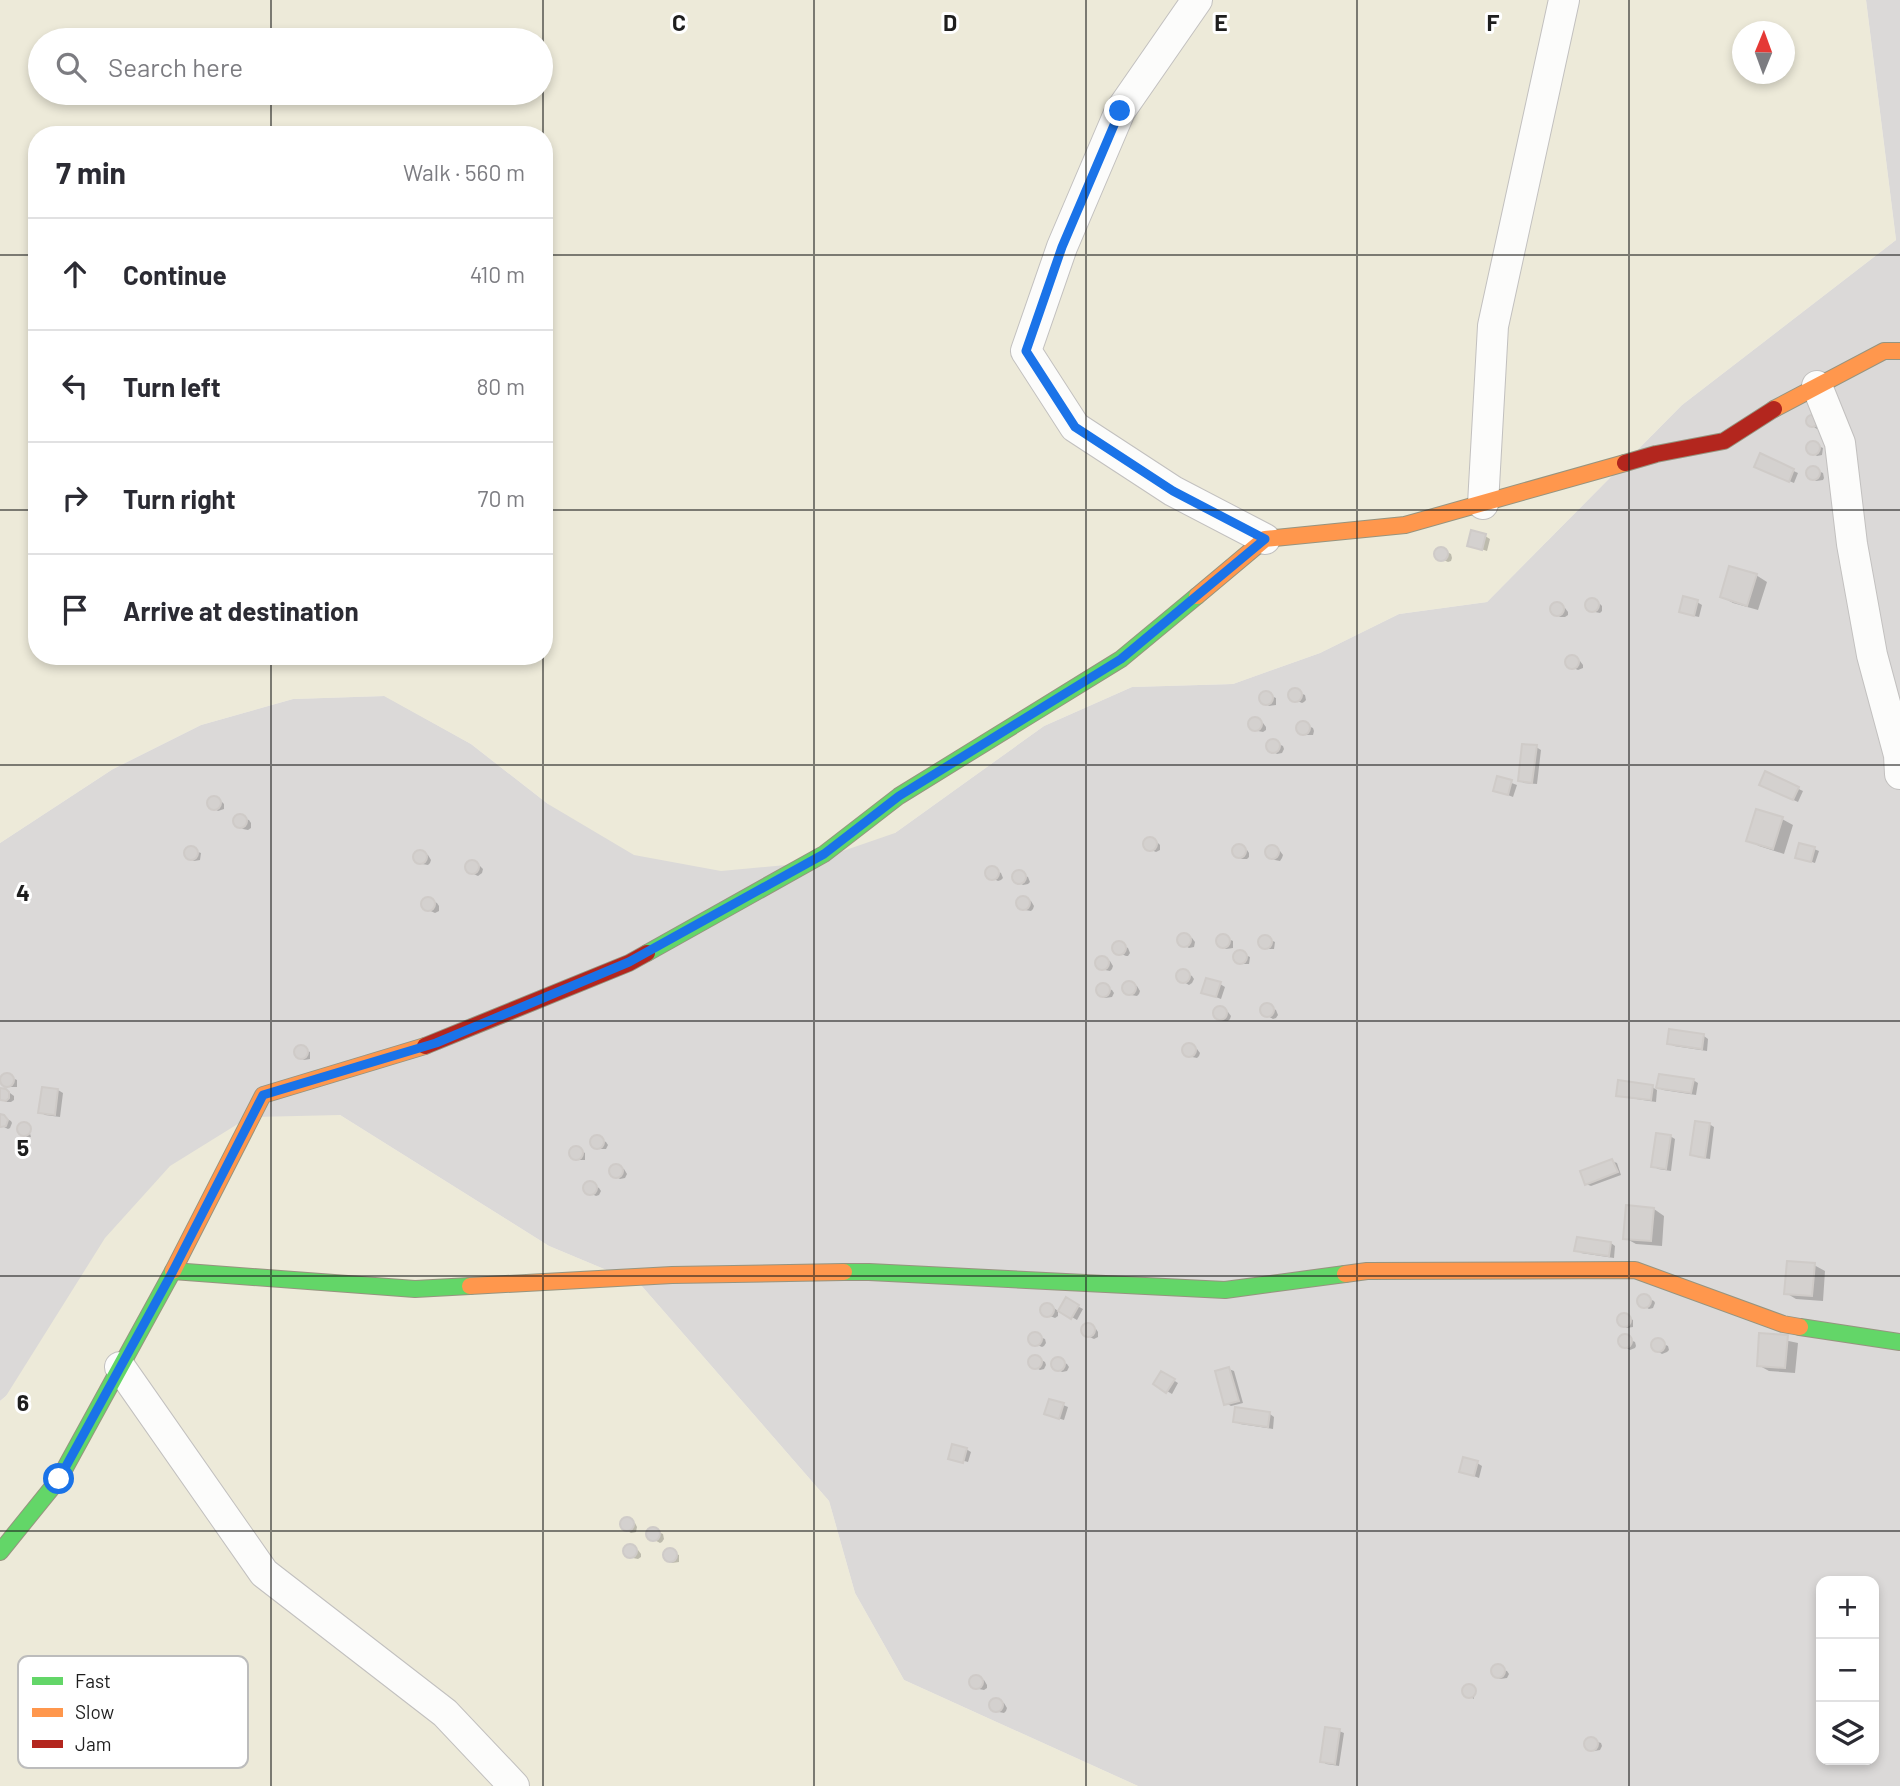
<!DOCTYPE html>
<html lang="en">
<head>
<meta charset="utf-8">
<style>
	:root { --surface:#fff; --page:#f7f7f7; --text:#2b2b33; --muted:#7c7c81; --line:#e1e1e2 }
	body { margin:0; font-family:Barlow,sans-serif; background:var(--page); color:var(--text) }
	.controls { position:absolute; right:21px; bottom:21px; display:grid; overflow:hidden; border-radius:14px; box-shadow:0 4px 10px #0003 }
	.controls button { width:63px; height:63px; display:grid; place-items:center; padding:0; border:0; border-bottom:2px solid var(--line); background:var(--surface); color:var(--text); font:35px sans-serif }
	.compass { position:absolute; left:1732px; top:21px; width:63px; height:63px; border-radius:50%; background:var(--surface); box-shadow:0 4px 10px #0003; rotate:1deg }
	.stop { position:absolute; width:21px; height:21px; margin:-16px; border:5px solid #1a73e8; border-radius:50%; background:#fff }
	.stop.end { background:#1a73e8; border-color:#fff; box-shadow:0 2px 7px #0008 }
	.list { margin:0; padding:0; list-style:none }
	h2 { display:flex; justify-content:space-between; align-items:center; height:91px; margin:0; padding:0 28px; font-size:30px }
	h2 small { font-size:23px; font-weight:400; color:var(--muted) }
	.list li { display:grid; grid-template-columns:46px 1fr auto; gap:21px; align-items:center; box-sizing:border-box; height:112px; padding:0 28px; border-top:2px solid var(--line) }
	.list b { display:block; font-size:26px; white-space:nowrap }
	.list em { font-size:23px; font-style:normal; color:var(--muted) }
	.icon { flex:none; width:38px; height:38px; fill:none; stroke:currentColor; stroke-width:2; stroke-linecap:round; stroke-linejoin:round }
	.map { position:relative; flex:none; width:1900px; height:1786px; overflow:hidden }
	.search { position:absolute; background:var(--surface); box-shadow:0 4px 10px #0003; left:28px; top:28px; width:525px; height:77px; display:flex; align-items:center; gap:18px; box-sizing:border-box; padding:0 24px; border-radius:38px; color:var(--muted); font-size:26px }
	.panel { position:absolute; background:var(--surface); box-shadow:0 4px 10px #0003; left:28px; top:126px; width:525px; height:539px; border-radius:28px }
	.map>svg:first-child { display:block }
	.residential { fill:#dbd9d8; fill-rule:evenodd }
	.farmland { fill:#edead9; fill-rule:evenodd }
	.shadow { fill:#0003 }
	.building { fill:#d4d1cf; stroke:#cfcbc8; stroke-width:2 }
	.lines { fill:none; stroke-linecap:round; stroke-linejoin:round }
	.street-casing { stroke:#c2c0bf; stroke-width:32 }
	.fast-casing { stroke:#96947f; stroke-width:18 }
	.slow-casing { stroke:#96947f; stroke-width:18 }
	.jam-casing { stroke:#96947f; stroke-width:18 }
	.street { stroke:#fcfcfb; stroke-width:30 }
	.fast { stroke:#63d668; stroke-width:16 }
	.slow { stroke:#ff974d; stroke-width:16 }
	.jam { stroke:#b3261e; stroke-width:16 }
	.route { stroke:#1a73e8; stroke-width:9 }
	.grid { fill:none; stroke:#1e1e1e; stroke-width:2; stroke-opacity:0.55 }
	.key { fill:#fff; stroke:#bcbcbc; stroke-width:2 }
	.key-label { font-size:19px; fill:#1e1e1e }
	.grid-label { font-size:23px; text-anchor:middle; font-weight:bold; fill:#1e1e1e; stroke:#fff; stroke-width:6; stroke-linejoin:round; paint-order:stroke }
</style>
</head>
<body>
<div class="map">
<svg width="1900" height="1786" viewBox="0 0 1900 1786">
	<rect width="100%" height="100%" fill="#ece9e6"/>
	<path class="residential" d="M1866 0H1900V1786H1138L904 1680 855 1593 829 1501 640 1284 549 1246 340 1115 0 1401V843L113 769 201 725 293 699 385 696 471 744 548 804 895 833 1044 726 1132 687 1233 684 1320 653 1399 614 1487 602 1682 405 1896 240ZM1821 1581H1874V1760H1821Z"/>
	<path class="farmland" d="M0 0H1866L1896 240 1682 405 1487 602 1399 614 1320 653 1233 684 1132 687 1044 726 895 833 808 863 721 871 634 855 548 804 471 744 384 696 293 699 201 725 113 769 0 843ZM1742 32H1784V74H1742ZM40 40H541V93H40ZM37 135H544V656H37Z
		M340 1115 549 1246 640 1284 829 1501 855 1593 904 1680 1138 1786H0V1401L6 1396 105 1238 170 1166 249 1117Z"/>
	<path class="shadow" d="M1811 416 1817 418 1822 428 1817 429 1809 424 1807 421Z
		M1812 443 1823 448 1822 455 1817 456 1809 451 1808 448Z
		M1761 456 1798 473 1794 483 1761 469Z
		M1812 468 1823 473 1824 478 1823 480 1816 481 1811 478 1808 473Z
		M1485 536 1490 539 1487 551 1469 545Z
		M1442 549 1451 554 1452 558 1451 561 1448 562 1437 557 1438 550Z
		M1756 575 1767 582 1758 610 1733 603 1722 597Z
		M1591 600 1600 604 1602 606V611L1600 613 1595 612 1589 609 1587 605Z
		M1697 602 1702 605 1699 617 1685 614Z
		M1556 604 1565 608 1568 612V615L1565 617H1560L1555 614 1552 609Z
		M1571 657 1580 661 1583 665V668L1578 670 1569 666 1567 664 1568 658Z
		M1293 690 1305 695 1306 700 1304 702 1302 703 1291 698 1290 695Z
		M1265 693 1276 698V705L1269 706 1264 703 1261 698Z
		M1254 719 1263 723 1266 727V730L1263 732 1258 731 1253 728 1250 724Z
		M1302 723 1313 728 1314 731 1313 735H1306L1301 732 1298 728Z
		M1272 741 1283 746 1284 749 1282 753 1277 754 1269 749V743Z
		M1536 747 1541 750 1537 784 1524 783 1519 780Z
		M1766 774 1803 791 1798 802 1765 787Z
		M1498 778 1517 785 1513 797 1495 790Z
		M213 798 222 802 224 804V809L218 811 209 805V802Z
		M239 817 249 820 251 823V828L248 830 243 829 238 826 235 821Z
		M1782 819 1793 825 1784 854 1759 846 1748 840Z
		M1149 839 1158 843 1160 845V850L1156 852 1147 848 1145 843Z
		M1238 846 1247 850 1249 853V857L1247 859H1242L1236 856 1234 851Z
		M1271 848 1280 851 1283 855 1282 858 1280 861 1275 860 1269 857 1267 852Z
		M190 849 201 853 200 860 194 861 188 858 186 853Z
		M1814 849 1819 851 1815 863 1797 857Z
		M419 852 428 855 431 860 430 863 428 865 422 864 417 861 415 857Z
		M471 862 480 866 483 869 482 873 478 876 469 872 467 867Z
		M993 868 1001 873 1003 878 1001 880 998 881 988 876V870Z
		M1018 872 1028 877 1030 882 1028 884 1023 885 1015 880 1014 877Z
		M1022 898 1031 901 1034 906 1033 909 1031 911 1025 910 1020 907 1018 903Z
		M428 899 437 903 439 906V911L435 913 426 909 423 904Z
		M1183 935 1192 938 1195 942 1194 947 1189 948 1180 943V936Z
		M1222 936 1233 941V948L1226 949 1221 946 1218 943 1219 938Z
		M1264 937 1275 942 1274 949H1268L1263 946 1260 942Z
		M1119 943 1128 948 1130 953 1128 956H1126L1115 951V945Z
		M1239 952 1250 957 1249 964H1243L1238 961 1235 957Z
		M1101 958 1110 961 1113 966 1112 969 1110 971 1105 970 1099 967 1097 965 1098 960Z
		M1183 971 1192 976 1194 979 1192 983 1189 985 1180 980 1178 976 1179 973Z
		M1127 983 1137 986 1140 991 1139 994 1137 996 1131 995 1126 992 1124 988Z
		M1220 984 1225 987 1221 999 1203 992Z
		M1102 986 1112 990 1114 993 1112 997 1105 998 1100 995 1098 990 1099 987Z
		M1268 1005 1276 1010 1278 1015 1276 1018 1273 1019 1263 1013V1007Z
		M1218 1008 1228 1012 1231 1016 1230 1019 1228 1021H1222L1217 1018 1215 1013Z
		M1704 1036 1708 1039 1707 1051 1674 1046 1669 1043Z
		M1188 1045 1197 1049 1200 1053 1199 1056 1197 1058 1192 1057 1186 1054 1184 1050Z
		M300 1047 310 1052V1059L304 1060 298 1057 296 1052Z
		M6 1075 17 1080V1087H10L5 1084 2 1080Z
		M1693 1080 1698 1083 1696 1095 1663 1090 1658 1088Z
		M1652 1087 1657 1090 1656 1102 1623 1097 1618 1095Z
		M43 1089 58 1090 63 1093 60 1117 45 1115 40 1112Z
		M6 1090 14 1096V1100L11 1102H6L0 1098V1091Z
		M0 1116H2L11 1121 12 1123 10 1128 8 1129 0 1125Z
		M25 1124 28 1126 31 1137H27L19 1131 20 1126Z
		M1709 1124 1714 1127 1710 1159 1697 1157 1692 1154Z
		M1670 1136 1675 1139 1671 1171 1658 1169 1653 1166Z
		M596 1137 606 1142 608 1145 606 1149H599L594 1146 592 1142Z
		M577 1148 585 1153V1160H579L573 1157 571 1152 572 1150Z
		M1612 1161 1617 1163 1621 1175 1591 1186 1586 1184Z
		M615 1166 624 1169 627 1174 625 1178 620 1179 612 1174V1168Z
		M590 1183 599 1188 601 1191 599 1195 596 1196 586 1191V1185Z
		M1654 1209 1664 1216 1662 1246 1636 1244 1625 1238Z
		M1611 1243 1615 1246 1614 1258 1581 1253Z
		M1814 1265 1825 1271 1823 1301 1796 1299 1786 1293Z
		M1643 1296 1654 1301 1655 1303 1653 1308 1649 1309 1640 1304V1297Z
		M1066 1300 1083 1309 1077 1320 1060 1310Z
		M1046 1305H1050L1058 1311V1316L1055 1318 1045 1314 1042 1310Z
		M1623 1315 1633 1320V1327L1627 1328 1621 1325 1619 1320Z
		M1087 1325 1096 1329 1098 1332V1337L1094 1339 1085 1335 1083 1330Z
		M1033 1334 1045 1339 1046 1343 1044 1346 1042 1347 1031 1342 1030 1338Z
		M1761 1335 1798 1343 1795 1373 1769 1371 1758 1365Z
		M1624 1337 1635 1342 1636 1346 1635 1348 1630 1350 1621 1345 1620 1342Z
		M1657 1341 1668 1346 1669 1350 1667 1352 1662 1354 1654 1349 1653 1346Z
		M1032 1357H1036L1045 1362 1046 1365 1044 1369 1040 1370 1031 1365 1030 1360Z
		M1057 1359 1067 1364 1069 1367 1067 1371 1062 1372 1054 1367V1360Z
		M1229 1369 1234 1371 1243 1403 1231 1406 1226 1403Z
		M1162 1373 1178 1383 1172 1394 1155 1384Z
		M1063 1405 1068 1407 1064 1420 1051 1416Z
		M1270 1414 1274 1417 1273 1429 1240 1424 1235 1421Z
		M966 1449 971 1452 968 1462 953 1458Z
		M1477 1463 1482 1466 1479 1478 1461 1471Z
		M626 1520 635 1523 637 1527 636 1532 631 1533 623 1528 622 1525Z
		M652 1529 663 1534 664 1539 662 1542 660 1543 649 1537 648 1534Z
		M629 1546 638 1550 641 1554V1557L638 1559 633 1558 628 1555 625 1551Z
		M669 1551 679 1555V1562L672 1563 667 1560 665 1555Z
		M1496 1667 1507 1671 1509 1674 1507 1678 1500 1679 1495 1676 1493 1671Z
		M975 1677 984 1680 987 1685V1688L984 1690 979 1689 974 1686 971 1681Z
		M1468 1686 1473 1687 1474 1699 1467 1695 1464 1691Z
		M995 1700 1004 1703 1007 1708 1006 1711 1004 1713 999 1712 993 1709 991 1705Z
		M1339 1731 1344 1733 1339 1766 1326 1764 1322 1761Z
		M1590 1739 1601 1743 1602 1746 1600 1750 1594 1751 1588 1748 1586 1743Z"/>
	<path class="building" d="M1806 421a6 6 0 1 1 12 0a6 6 0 1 1-12 0Z
		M1806 448a7 7 0 1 1 14 0a7 7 0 1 1-14 0Z
		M1760 453 1794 469 1789 482 1754 467Z
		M1806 473a7 7 0 1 1 14 0a7 7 0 1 1-14 0Z
		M1471 530 1486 534 1482 550 1467 546Z
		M1434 554a7 7 0 1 1 14 0a7 7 0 1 1-14 0Z
		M1729 566 1757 574 1747 606 1720 597Z
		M1683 596 1698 600 1694 616 1679 612Z
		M1585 605a7 7 0 1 1 14 0a7 7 0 1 1-14 0Z
		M1550 609a7 7 0 1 1 14 0a7 7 0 1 1-14 0Z
		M1565 662a7 7 0 1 1 14 0a7 7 0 1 1-14 0Z
		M1288 695a7 7 0 1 1 14 0a7 7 0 1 1-14 0Z
		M1259 698a7 7 0 1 1 14 0a7 7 0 1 1-14 0Z
		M1248 724a7 7 0 1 1 14 0a7 7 0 1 1-14 0Z
		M1296 728a7 7 0 1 1 14 0a7 7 0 1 1-14 0Z
		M1266 746a7 7 0 1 1 14 0a7 7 0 1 1-14 0Z
		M1522 744 1537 745 1532 783 1518 781Z
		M1765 771 1799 787 1793 800 1759 785Z
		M1497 776 1512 780 1508 795 1493 791Z
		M207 803a7 7 0 1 1 14 0a7 7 0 1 1-14 0Z
		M1756 809 1783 817 1773 849 1746 841Z
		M233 821a7 7 0 1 1 14 0a7 7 0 1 1-14 0Z
		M1143 844a7 7 0 1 1 14 0a7 7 0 1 1-14 0Z
		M1799 843 1815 847 1811 862 1795 858Z
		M1232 851a7 7 0 1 1 14 0a7 7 0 1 1-14 0Z
		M1265 852a7 7 0 1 1 14 0a7 7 0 1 1-14 0Z
		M184 853a7 7 0 1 1 14 0a7 7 0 1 1-14 0Z
		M413 857a7 7 0 1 1 14 0a7 7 0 1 1-14 0Z
		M465 867a7 7 0 1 1 14 0a7 7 0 1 1-14 0Z
		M985 873a7 7 0 1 1 14 0a7 7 0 1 1-14 0Z
		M1012 877a7 7 0 1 1 14 0a7 7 0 1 1-14 0Z
		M1016 903a7 7 0 1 1 14 0a7 7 0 1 1-14 0Z
		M421 904a7 7 0 1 1 14 0a7 7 0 1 1-14 0Z
		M1177 940a7 7 0 1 1 14 0a7 7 0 1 1-14 0Z
		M1216 941a7 7 0 1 1 14 0a7 7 0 1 1-14 0Z
		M1258 942a7 7 0 1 1 14 0a7 7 0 1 1-14 0Z
		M1112 948a7 7 0 1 1 14 0a7 7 0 1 1-14 0Z
		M1233 957a7 7 0 1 1 14 0a7 7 0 1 1-14 0Z
		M1095 963a7 7 0 1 1 14 0a7 7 0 1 1-14 0Z
		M1176 976a7 7 0 1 1 14 0a7 7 0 1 1-14 0Z
		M1206 978 1221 982 1216 997 1201 993Z
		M1122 988a7 7 0 1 1 14 0a7 7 0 1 1-14 0Z
		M1096 990a7 7 0 1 1 14 0a7 7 0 1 1-14 0Z
		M1260 1010a7 7 0 1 1 14 0a7 7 0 1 1-14 0Z
		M1213 1013a7 7 0 1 1 14 0a7 7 0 1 1-14 0Z
		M1669 1029 1704 1034 1702 1049 1667 1044Z
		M1182 1050a7 7 0 1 1 14 0a7 7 0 1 1-14 0Z
		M294 1052a7 7 0 1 1 14 0a7 7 0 1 1-14 0Z
		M0 1080a7 7 0 1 1 14 0a7 7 0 1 1-14 0Z
		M1659 1074 1694 1079 1691 1093 1656 1088Z
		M1618 1080 1653 1085 1651 1100 1616 1096Z
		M42 1087 58 1089 55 1115 38 1113Z
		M0 1088 6 1089 9 1092V1098L6 1101 0 1100Z
		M0 1114 4 1115 8 1120 6 1126 1 1127H0Z
		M1695 1121 1710 1123 1705 1158 1690 1155Z
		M17 1129a7 7 0 1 1 14 0a7 7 0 1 1-14 0Z
		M1656 1133 1671 1135 1666 1169 1651 1167Z
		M590 1142a7 7 0 1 1 14 0a7 7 0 1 1-14 0Z
		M569 1153a7 7 0 1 1 14 0a7 7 0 1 1-14 0Z
		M1612 1159 1618 1172 1585 1185 1580 1171Z
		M609 1171a7 7 0 1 1 14 0a7 7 0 1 1-14 0Z
		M583 1188a7 7 0 1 1 14 0a7 7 0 1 1-14 0Z
		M1626 1205 1654 1208 1651 1241 1623 1239Z
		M1577 1237 1611 1242 1609 1256 1574 1251Z
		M1787 1261 1815 1263 1812 1296 1784 1294Z
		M1637 1301a7 7 0 1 1 14 0a7 7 0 1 1-14 0Z
		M1066 1297 1079 1305 1071 1319 1058 1311Z
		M1040 1310a7 7 0 1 1 14 0a7 7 0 1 1-14 0Z
		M1617 1320a7 7 0 1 1 14 0a7 7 0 1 1-14 0Z
		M1081 1330a7 7 0 1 1 14 0a7 7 0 1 1-14 0Z
		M1028 1339a7 7 0 1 1 14 0a7 7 0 1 1-14 0Z
		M1759 1333 1788 1335 1785 1368 1757 1366Z
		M1618 1341a7 7 0 1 1 14 0a7 7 0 1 1-14 0Z
		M1651 1345a7 7 0 1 1 14 0a7 7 0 1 1-14 0Z
		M1028 1362a7 7 0 1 1 14 0a7 7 0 1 1-14 0Z
		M1051 1364a7 7 0 1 1 14 0a7 7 0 1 1-14 0Z
		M1229 1367 1239 1401 1224 1405 1215 1371Z
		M1161 1371 1175 1379 1166 1393 1153 1384Z
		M1049 1399 1064 1403 1059 1419 1044 1414Z
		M1235 1407 1270 1412 1268 1427 1233 1422Z
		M952 1444 967 1448 963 1463 948 1459Z
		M1463 1457 1478 1461 1474 1476 1459 1472Z
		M620 1524a7 7 0 1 1 14 0a7 7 0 1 1-14 0Z
		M646 1534a7 7 0 1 1 14 0a7 7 0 1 1-14 0Z
		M623 1551a7 7 0 1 1 14 0a7 7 0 1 1-14 0Z
		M663 1555a7 7 0 1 1 14 0a7 7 0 1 1-14 0Z
		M1491 1671a7 7 0 1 1 14 0a7 7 0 1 1-14 0Z
		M969 1682a7 7 0 1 1 14 0a7 7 0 1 1-14 0Z
		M1462 1691a7 7 0 1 1 14 0a7 7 0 1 1-14 0Z
		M989 1705a7 7 0 1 1 14 0a7 7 0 1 1-14 0Z
		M1325 1727 1340 1729 1335 1764 1320 1762Z
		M1584 1744a7 7 0 1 1 14 0a7 7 0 1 1-14 0Z"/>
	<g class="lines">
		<defs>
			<path id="street" d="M1197 0 1120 111 1062 247 1026 351 1075 427 1173 491 1265 539
				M1817 386 1840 443 1852 544 1872 655 1899 755 1900 774
				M1483 504 1493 326 1564 0
				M120 1367 264 1573 445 1713 514 1786"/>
			<path id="fast" d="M647 953 824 854 899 796 1121 659 1197 596
				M844 1272H869L1225 1290 1345 1274
				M1800 1327 1900 1342
				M0 1552 59 1479 173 1271 415 1289 470 1286"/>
			<path id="slow" d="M1774 409 1884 351H1900
				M1197 596 1265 539 1405 525 1625 463
				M173 1271 263 1095 425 1046
				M1345 1274 1367 1271 1635 1270 1783 1324 1800 1327
				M470 1286 672 1275 844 1272"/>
			<path id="jam" d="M1625 463 1656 454 1724 441 1774 409
				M425 1046 629 963 647 953"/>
		</defs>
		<use href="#street" class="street-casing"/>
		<use href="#fast" class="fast-casing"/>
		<use href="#slow" class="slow-casing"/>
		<use href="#jam" class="jam-casing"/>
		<use href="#street" class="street"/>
		<use href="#fast" class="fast"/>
		<use href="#slow" class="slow"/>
		<use href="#jam" class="jam"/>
	</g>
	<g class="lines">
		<path class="route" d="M59 1479 173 1271 263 1095 436 1043 629 962 824 854 899 796 1121 659 1265 539 1173 491 1075 427 1026 351 1062 247 1120 111"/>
	</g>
	<path class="grid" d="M271 0V40M543 0V135M814 0V1786M1086 0V1786M1357 0V1786M1629 0V1786M271 93V135M0 255H37M544 255H1900M0 510H37M544 510H1900M271 656V1786M543 656V1786M0 765H1900M0 1021H1900M0 1276H1900M0 1531H1900"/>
	<rect x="18" y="1656" width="230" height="112" rx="10" class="key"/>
	<rect x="32" y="1677" width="31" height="8" fill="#63d668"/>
	<rect x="32" y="1708" width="31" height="9" fill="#ff974d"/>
	<rect x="32" y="1740" width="31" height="8" fill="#b3261e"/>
	<g class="key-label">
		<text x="75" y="1688">Fast</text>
		<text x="75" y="1719">Slow</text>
		<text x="75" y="1751">Jam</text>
	</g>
	<g class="grid-label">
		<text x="679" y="31">C</text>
		<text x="950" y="31">D</text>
		<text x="1221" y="31">E</text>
		<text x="1493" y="31">F</text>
		<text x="23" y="901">4</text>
		<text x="23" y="1156">5</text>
		<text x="23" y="1411">6</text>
	</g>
</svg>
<div class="controls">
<button>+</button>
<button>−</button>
<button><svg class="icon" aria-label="layers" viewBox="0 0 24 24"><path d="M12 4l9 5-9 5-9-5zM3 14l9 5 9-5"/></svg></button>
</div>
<svg class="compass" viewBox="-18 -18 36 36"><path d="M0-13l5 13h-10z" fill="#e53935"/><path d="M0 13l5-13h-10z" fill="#7c7c81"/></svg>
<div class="stop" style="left:59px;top:1479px"></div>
<div class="stop end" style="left:1120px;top:111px"></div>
<div class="search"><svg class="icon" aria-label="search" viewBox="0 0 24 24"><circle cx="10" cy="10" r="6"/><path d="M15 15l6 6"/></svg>Search here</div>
<section class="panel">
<h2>7 min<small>Walk · 560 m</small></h2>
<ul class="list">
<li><svg class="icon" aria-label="ahead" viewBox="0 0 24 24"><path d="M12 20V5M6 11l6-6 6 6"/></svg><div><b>Continue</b></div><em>410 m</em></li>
<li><svg class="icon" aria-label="left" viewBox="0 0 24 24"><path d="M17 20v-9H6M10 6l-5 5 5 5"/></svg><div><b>Turn left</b></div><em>80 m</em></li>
<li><svg class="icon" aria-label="right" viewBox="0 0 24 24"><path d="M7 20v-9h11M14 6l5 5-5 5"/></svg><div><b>Turn right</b></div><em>70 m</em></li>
<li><svg class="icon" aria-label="arrive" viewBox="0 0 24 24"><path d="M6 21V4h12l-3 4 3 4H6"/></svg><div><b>Arrive at destination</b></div></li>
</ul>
</section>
</div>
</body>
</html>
